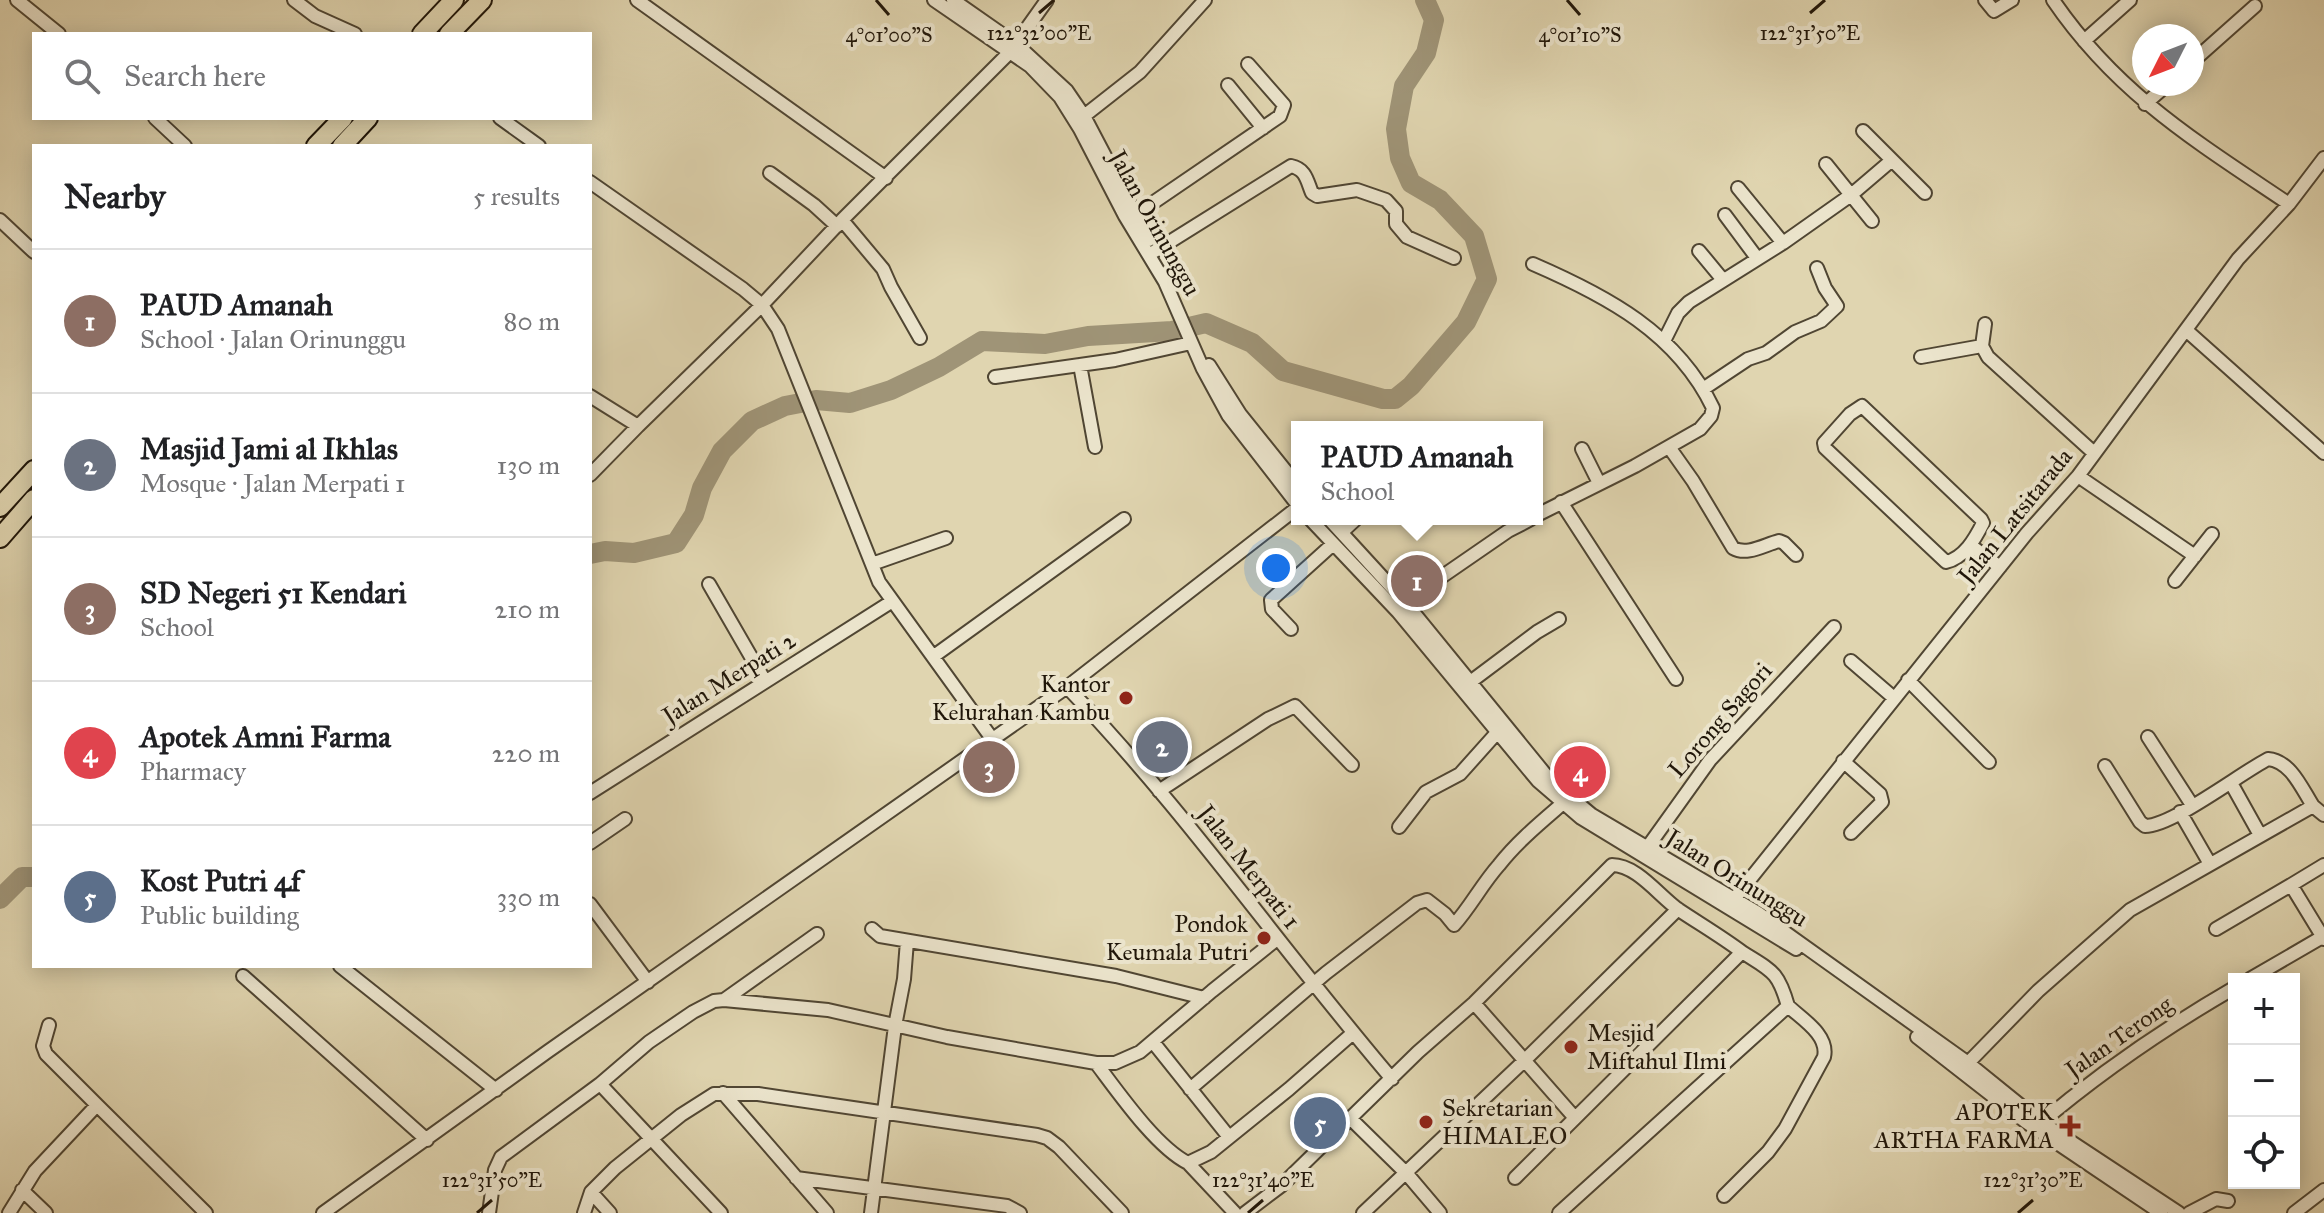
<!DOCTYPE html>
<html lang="en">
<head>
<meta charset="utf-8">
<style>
	:root { --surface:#fff; --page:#f6f6f6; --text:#202124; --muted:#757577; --line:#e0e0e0; --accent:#8f2418 }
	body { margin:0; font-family:"IM FELL Great Primer",serif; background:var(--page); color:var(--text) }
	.controls { position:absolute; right:24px; bottom:24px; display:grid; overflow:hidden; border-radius:0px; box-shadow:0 4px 20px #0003 }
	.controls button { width:72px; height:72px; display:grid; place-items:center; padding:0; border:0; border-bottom:2px solid var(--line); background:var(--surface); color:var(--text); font:40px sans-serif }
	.compass { position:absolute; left:2132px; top:24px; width:72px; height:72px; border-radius:50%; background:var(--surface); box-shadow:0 4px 20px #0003; rotate:228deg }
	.you { position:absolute; left:1276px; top:568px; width:28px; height:28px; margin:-20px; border:6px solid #fff; border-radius:50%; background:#1a73e8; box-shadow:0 0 0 12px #1a73e833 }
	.badge { display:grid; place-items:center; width:52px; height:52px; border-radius:50%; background:var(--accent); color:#fff; font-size:26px; font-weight:700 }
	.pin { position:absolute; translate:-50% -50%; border:4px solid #fff; box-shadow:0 2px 8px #0006 }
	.popup { position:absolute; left:1291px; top:421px; width:252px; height:104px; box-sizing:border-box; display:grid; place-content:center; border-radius:0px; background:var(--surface); filter:drop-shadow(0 2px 6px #0005); font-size:26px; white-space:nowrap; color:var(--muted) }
	.popup b { font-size:30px; color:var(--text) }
	.popup::after { content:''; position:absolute; left:50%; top:100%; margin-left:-16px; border:16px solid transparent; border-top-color:var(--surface) }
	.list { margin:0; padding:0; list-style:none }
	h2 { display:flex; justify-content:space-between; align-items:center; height:104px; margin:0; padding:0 32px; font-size:34px }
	h2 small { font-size:26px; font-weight:400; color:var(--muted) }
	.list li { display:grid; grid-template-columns:52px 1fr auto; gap:24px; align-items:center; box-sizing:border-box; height:144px; padding:0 32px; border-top:2px solid var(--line) }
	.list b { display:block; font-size:30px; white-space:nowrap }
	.list p { margin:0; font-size:26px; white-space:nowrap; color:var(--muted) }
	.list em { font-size:26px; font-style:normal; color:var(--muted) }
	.icon { flex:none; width:44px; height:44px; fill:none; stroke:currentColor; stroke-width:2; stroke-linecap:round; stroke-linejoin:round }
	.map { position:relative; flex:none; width:2324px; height:1213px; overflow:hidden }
	.search { position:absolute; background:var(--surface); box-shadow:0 4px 20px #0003; left:32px; top:32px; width:560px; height:88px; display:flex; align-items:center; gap:20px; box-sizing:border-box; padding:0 28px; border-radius:0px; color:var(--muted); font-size:30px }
	.panel { position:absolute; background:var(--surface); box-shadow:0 4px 20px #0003; left:32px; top:144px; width:560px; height:824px; border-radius:0px }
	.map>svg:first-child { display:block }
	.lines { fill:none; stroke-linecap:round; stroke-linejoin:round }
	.river { stroke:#9f9477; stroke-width:20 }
	.minor-casing { stroke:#504633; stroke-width:16 }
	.highway-casing { stroke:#201609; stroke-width:22 }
	.minor { stroke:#ebe4cc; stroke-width:12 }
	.highway { stroke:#e0d5b0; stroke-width:18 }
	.ticks { fill:none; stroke:#201609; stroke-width:3 }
	.poi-dot { fill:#8f2418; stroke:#ebe4cc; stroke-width:3 }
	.labels { text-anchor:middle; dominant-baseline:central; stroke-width:8; stroke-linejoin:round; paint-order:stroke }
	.street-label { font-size:24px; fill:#201609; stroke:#ebe4cc }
	.poi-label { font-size:24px; fill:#201609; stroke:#ebe4cc; text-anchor:end }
	.ticks-label { font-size:20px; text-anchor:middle; fill:#201609; stroke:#ebe4cc; stroke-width:8; stroke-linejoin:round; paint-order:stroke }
</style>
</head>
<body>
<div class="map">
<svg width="2324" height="1213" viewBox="0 0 2324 1213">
	<rect width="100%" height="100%" fill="#e0d5b0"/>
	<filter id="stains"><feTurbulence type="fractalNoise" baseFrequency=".0025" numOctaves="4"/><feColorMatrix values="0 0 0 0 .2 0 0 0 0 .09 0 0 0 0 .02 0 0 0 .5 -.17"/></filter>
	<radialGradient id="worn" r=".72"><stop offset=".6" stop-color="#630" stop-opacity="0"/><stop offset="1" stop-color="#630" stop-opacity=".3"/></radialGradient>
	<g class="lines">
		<path class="river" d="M1411 386 1466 322 1487 279 1474 236 1440 200 1411 183 1400 158 1396 129 1404 86 1426 53 1434 20 1425 0
			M590 554 605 551 634 553 676 543 694 515 702 488 722 451 752 421 785 406 816 400 850 403 891 390 939 367 982 341 1045 344 1088 336 1172 331 1206 323 1252 343 1283 371 1383 399H1395L1411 386
			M0 899 22 877H34"/>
		<defs>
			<path id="minor" d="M17 0 59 34
				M294 0 315 16 355 34
				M637 0 886 178
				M934 0 1030 66 1060 97 1080 129 1125 216 1165 282 1203 369 1228 415 1297 504
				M953 0 1016 44 1067 91 1084 116 1149 240
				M1985 0 1994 11 2012 0
				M2053 0C2117 94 2197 142 2289 204
				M2084 41 2130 0
				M2192 62 2255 6
				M1228 85 1263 128
				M2145 104 2168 84
				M1084 116 1140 72 1205 0
				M155 118 185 146
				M500 118 539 146
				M1863 131 1925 193
				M1826 164 1851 195 1892 160
				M770 173 814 205 837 226
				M590 182 743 289 762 305 778 329 879 582 993 740
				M1738 188 1783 243
				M1135 215 1280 116 1284 105 1248 64
				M1725 215 1757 258
				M0 220 34 252
				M842 220 883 269 891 287 920 338
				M1155 251 1291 166C1306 169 1307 181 1312 193L1317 196 1357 190 1386 200 1396 211V224L1407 237 1454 258
				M1699 251 1723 280
				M1533 264C1607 296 1677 333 1713 408L1711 416 1700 429 1635 466 1537 515
				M1985 324 1982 346 1988 357 2094 453
				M2186 330 2324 453
				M1664 341 1678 313 1689 302 1783 243 1851 195 1872 221
				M1921 357 1982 346
				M1080 365 1095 447
				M1209 365 1240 414 1297 485
				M995 377 1115 360 1191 343
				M1703 389 1748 359 1766 353 1795 332 1821 321 1837 306 1825 288 1817 268
				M590 396 638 426 762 305 842 220 1010 52 1047 0
				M1862 406 1981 519 1983 523C1975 539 1964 558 1946 562L1825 448 1824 443 1850 414Z
				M1669 447 1693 481 1733 548C1747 556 1764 545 1779 541L1784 543 1796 555
				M1582 449 1599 483
				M590 475 638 426
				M2078 476 2195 556
				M1561 502 1676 679
				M1310 519 1398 612 1538 781 1581 818 1796 949
				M1329 519 1405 602 1550 780 1592 815 1758 913 1968 1063 2041 1122 2179 1213
				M1342 532 1356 519
				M1970 545 2000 567
				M872 564 946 538
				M2175 581 2212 534
				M709 584 765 681
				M1405 602 1508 531 1531 519
				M1291 629 1272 609 1271 600 1333 544
				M934 656 1124 519
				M1851 661 1894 698
				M1908 680 1989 762
				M1469 683 1537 632 1559 619
				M1067 687C1185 810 1282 950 1392 1079
				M2148 737 2192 805
				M1843 761 1880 794 1882 802 1851 833
				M2105 766 2140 822 2145 826C2172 826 2241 773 2268 759 2291 761 2302 789 2313 806
				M2231 783 2260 835
				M1159 791 1268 719 1295 706 1352 765
				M590 793 891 602
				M2180 812 2210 864
				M1399 827 1426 792 1460 774 1502 727
				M590 843 625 819
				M1647 848 1710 760 1834 627
				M2324 865 2291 885 2324 939
				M1731 903 2027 533 2078 476 2238 259 2289 204 2324 158
				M590 904 648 982
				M872 929 880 936 1116 976 1204 998
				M2216 929 2291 885
				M340 966 496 1090
				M243 976 427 1140
				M2250 979 2324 936
				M724 1000 817 934
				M1474 1003 1575 1118
				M1917 1037 2026 1122 2161 1213
				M1153 1042 1229 1137
				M1096 1063H1115L1140 1052 1212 991 1277 939
				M1968 1063 2038 991 2130 910 2313 806 2324 815
				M1190 1089 1326 973 1417 903 1427 900 1445 914 1454 925C1471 906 1482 884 1499 865 1517 842 1540 823 1562 804
				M723 1093 827 1213
				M97 1105 206 1213
				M1351 1119 1407 1174 1440 1213
				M2037 1126C2098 1074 2165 1028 2234 988
				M1188 1163 1235 1213
				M796 1178 1007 1206 1020 1213
				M1515 1178 1742 952C1772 971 1778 971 1788 1006L1559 1213
				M22 1190 46 1213
				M591 1192 610 1213
				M1724 1196 1768 1152 1785 1129 1824 1057C1829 1035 1802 1019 1788 1006
				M9 1213 35 1171 97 1105 46 1054 43 1046 49 1025
				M323 1213 547 1052 1067 687 1297 508
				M489 1213 495 1170 501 1157 600 1084
				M584 1213 591 1192 615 1168 681 1115 714 1094H758L1037 1135 1047 1138 1059 1147 1122 1213
				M721 1213 600 1084 649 1042 693 1012 714 1001 724 1000 828 1010 947 1037 1096 1063C1118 1092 1156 1147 1188 1163L1211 1152 1289 1089 1353 1033
				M871 1213 895 1026 904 979 907 941
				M1245 1213 1282 1185 1418 1052 1474 1003 1612 865C1637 865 1659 896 1679 910 1700 924 1722 937 1742 952
				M1363 1213 1525 1060 1678 909
				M2189 1213 2216 1199 2228 1201
				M2294 1213 2324 1190"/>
			<path id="highway" d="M422 34 454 0
				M449 34 482 0
				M316 146 343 118
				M342 146 368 118
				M0 507 34 470
				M0 538 34 499"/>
		</defs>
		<use href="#minor" class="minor-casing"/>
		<use href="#highway" class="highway-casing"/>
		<use href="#minor" class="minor"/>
		<use href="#highway" class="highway"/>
	</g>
	<path class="ticks" d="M876 0 889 15M1567 0 1580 15M1039 13 1054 0M1810 13 1825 0M477 1213 492 1200M1248 1213 1263 1200M2018 1213 2033 1200"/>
	<g class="poi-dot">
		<circle cx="1126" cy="698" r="8"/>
		<circle cx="1264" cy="938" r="8"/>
		<circle cx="1571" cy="1047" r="8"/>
		<circle cx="1426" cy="1122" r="8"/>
		<path d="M2066 1114h8v8h8v8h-8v8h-8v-8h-8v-8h8z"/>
	</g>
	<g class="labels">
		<g class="street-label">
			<text transform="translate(1155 223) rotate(61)">Jalan Orinunggu</text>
			<text transform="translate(2015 516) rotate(-51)">Jalan Latsitarada</text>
			<text transform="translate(729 678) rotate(-32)">Jalan Merpati 2</text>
			<text transform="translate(1720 720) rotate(-49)">Lorong Sagori</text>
			<text transform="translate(1249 867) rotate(52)">Jalan Merpati 1</text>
			<text transform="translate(1737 878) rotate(32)">Jalan Orinunggu</text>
			<text transform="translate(2119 1037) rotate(-35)">Jalan Terong</text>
		</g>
		<g class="poi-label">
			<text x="1110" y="684">Kantor<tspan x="1110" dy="28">Kelurahan Kambu</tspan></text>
			<text x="1248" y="924">Pondok<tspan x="1248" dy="28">Keumala Putri</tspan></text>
			<text x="1587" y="1033" text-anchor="start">Mesjid<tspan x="1587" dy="28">Miftahul Ilmi</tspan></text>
			<text x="1442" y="1108" text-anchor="start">Sekretarian<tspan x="1442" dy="28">HIMALEO</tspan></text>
			<text x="2054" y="1112">APOTEK<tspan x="2054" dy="28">ARTHA FARMA</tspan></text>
		</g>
	</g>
	<g class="ticks-label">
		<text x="1039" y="40">122°32'00"E</text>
		<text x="1810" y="40">122°31'50"E</text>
		<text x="1580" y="42">4°01'10"S</text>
		<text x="889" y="42">4°01'00"S</text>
		<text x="492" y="1187">122°31'50"E</text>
		<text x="1263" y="1187">122°31'40"E</text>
		<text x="2033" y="1187">122°31'30"E</text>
	</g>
	<rect width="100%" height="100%" filter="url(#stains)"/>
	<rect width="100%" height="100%" fill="url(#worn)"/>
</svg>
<div class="controls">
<button>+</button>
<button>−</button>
<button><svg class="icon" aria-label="locate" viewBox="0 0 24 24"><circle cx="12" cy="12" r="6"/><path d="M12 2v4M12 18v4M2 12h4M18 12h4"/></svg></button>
</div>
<svg class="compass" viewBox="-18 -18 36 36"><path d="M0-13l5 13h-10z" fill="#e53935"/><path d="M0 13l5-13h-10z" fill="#757577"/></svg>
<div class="you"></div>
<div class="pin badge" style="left:1417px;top:581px;background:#8d6e63">1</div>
<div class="popup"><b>PAUD Amanah</b>School</div>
<div class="pin badge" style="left:1162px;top:747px;background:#6b7280">2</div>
<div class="pin badge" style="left:989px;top:767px;background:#8d6e63">3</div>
<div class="pin badge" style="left:1580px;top:772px;background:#e0444e">4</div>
<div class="pin badge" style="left:1320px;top:1123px;background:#5c6f8a">5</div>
<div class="search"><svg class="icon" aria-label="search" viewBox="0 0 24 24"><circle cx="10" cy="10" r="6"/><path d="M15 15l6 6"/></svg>Search here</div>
<section class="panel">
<h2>Nearby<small>5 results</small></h2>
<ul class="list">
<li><span class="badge" style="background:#8d6e63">1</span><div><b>PAUD Amanah</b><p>School · Jalan Orinunggu</p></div><em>80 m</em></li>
<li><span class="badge" style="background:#6b7280">2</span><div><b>Masjid Jami al Ikhlas</b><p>Mosque · Jalan Merpati 1</p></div><em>130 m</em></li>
<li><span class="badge" style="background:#8d6e63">3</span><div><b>SD Negeri 51 Kendari</b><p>School</p></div><em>210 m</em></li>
<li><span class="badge" style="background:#e0444e">4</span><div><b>Apotek Amni Farma</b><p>Pharmacy</p></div><em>220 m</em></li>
<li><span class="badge" style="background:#5c6f8a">5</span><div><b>Kost Putri 4f</b><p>Public building</p></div><em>330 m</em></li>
</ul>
</section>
</div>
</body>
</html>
